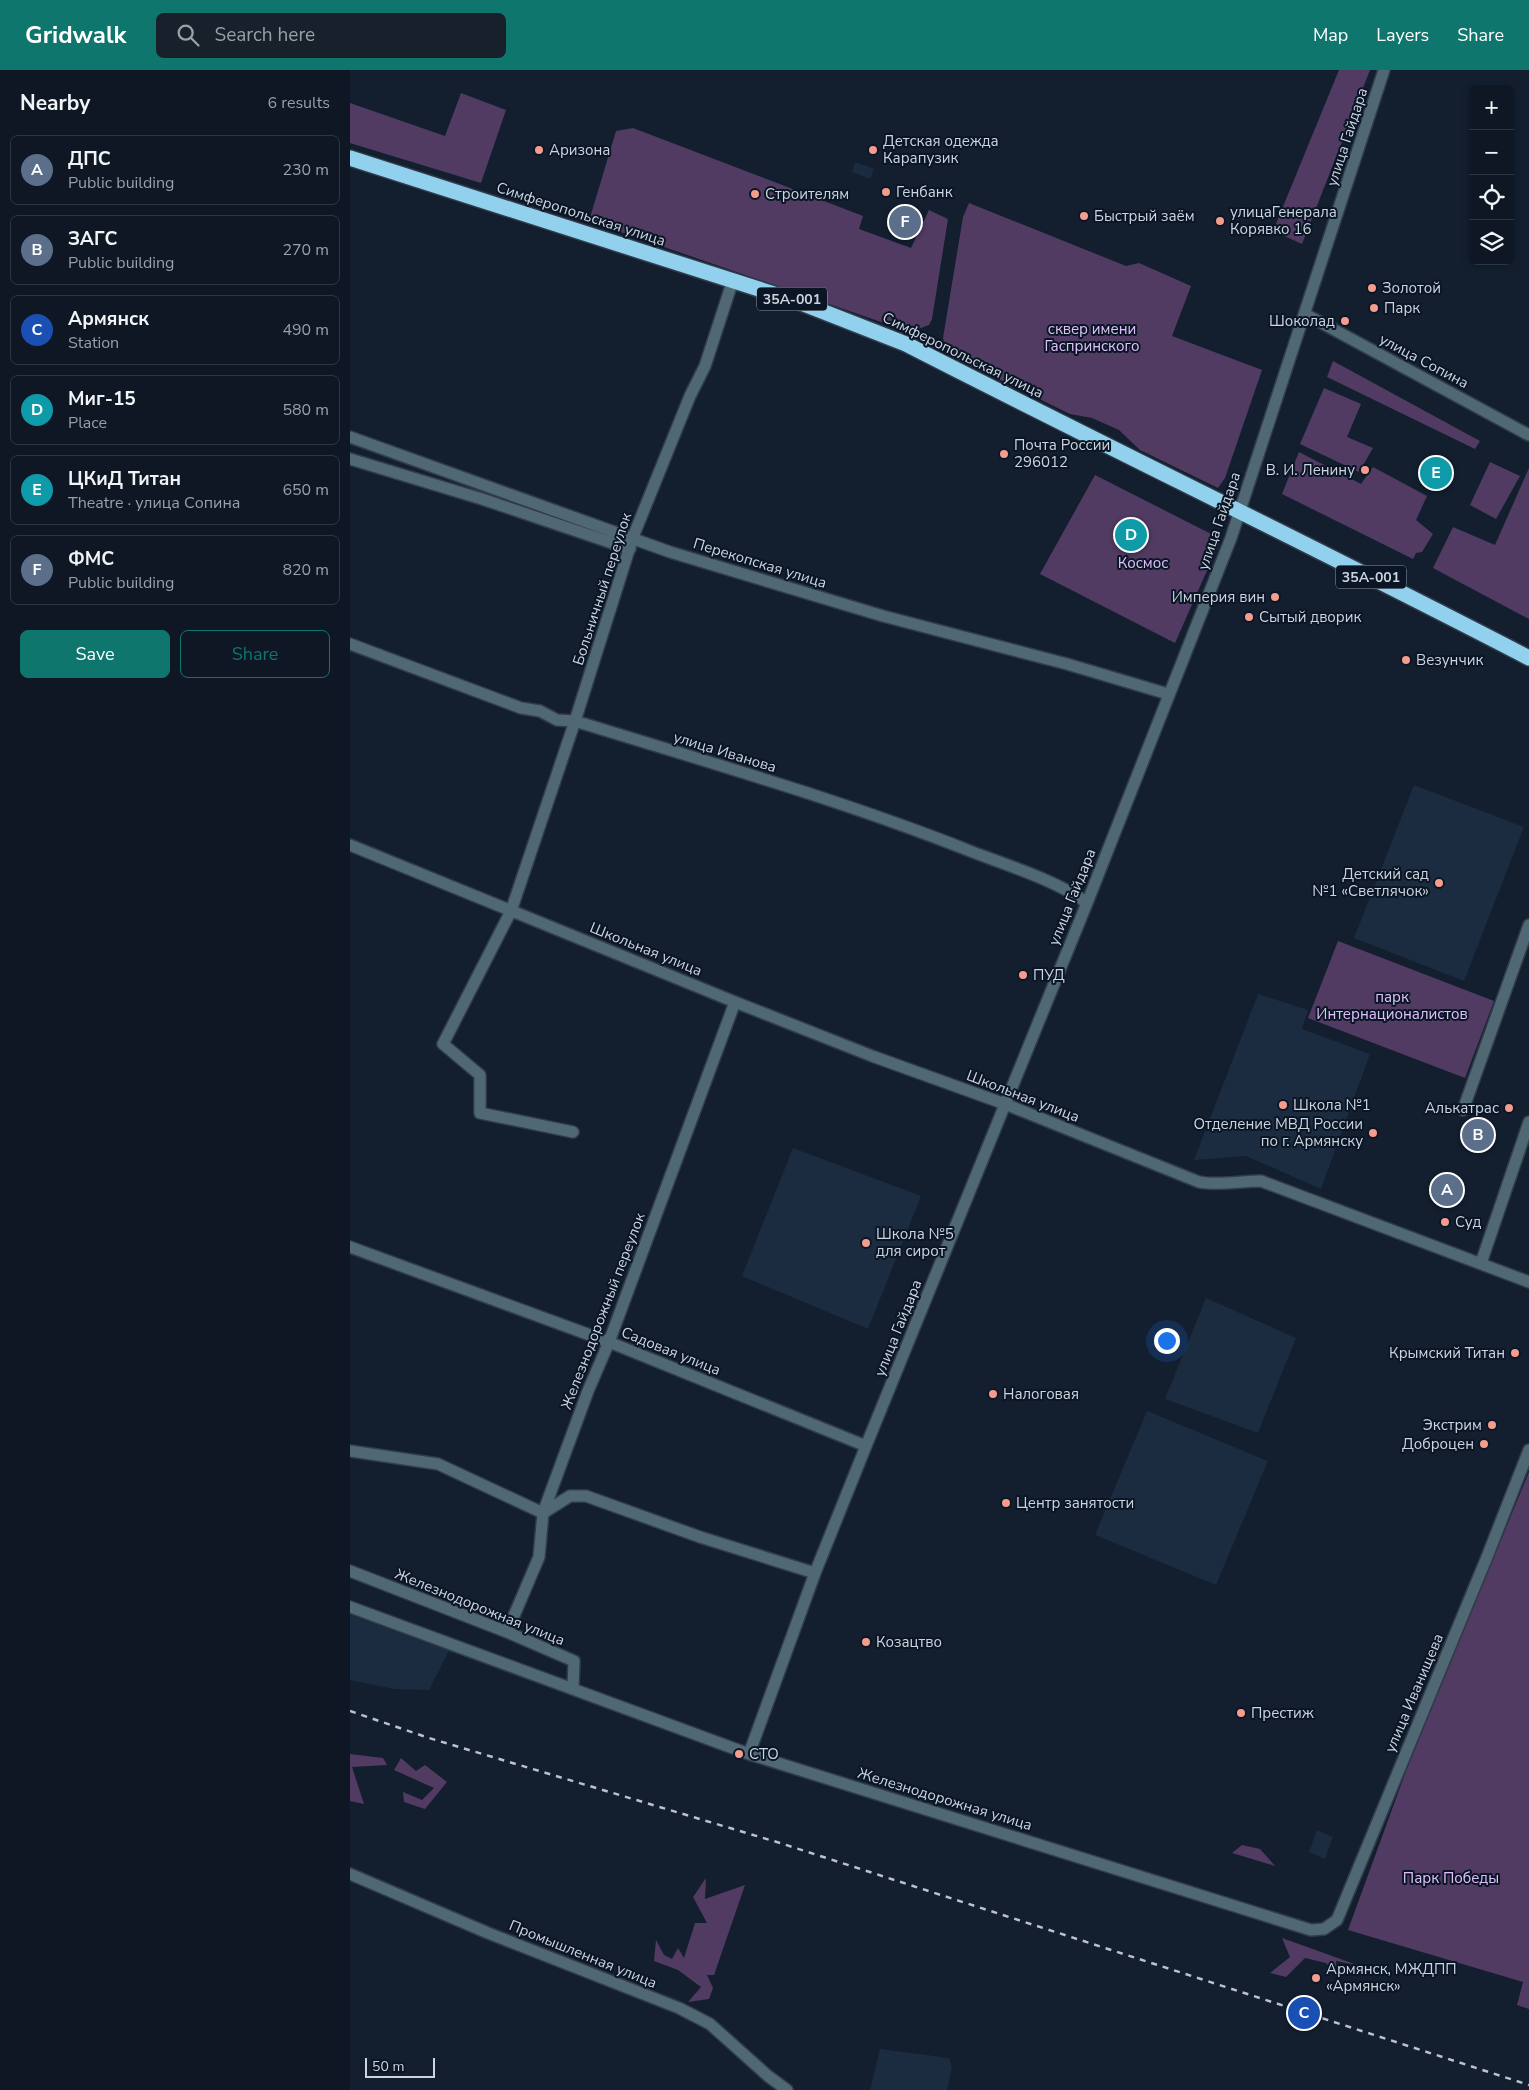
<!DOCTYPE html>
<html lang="en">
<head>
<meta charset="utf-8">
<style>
	:root { --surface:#0e1723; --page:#17202b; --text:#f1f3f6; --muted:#9b9fa6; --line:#2e3641; --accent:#0f766e }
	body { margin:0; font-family:"Nunito Sans",sans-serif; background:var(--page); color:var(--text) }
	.controls { position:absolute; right:15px; top:15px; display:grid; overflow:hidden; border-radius:8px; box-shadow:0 2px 8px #0003 }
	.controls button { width:45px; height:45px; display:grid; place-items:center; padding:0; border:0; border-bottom:1px solid var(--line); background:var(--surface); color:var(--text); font:25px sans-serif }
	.scale { position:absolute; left:15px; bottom:12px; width:70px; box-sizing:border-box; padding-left:5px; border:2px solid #ccd4df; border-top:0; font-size:14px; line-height:18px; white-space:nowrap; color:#ccd4df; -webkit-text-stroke:4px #0a1625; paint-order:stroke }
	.you { position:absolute; left:816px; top:1270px; width:18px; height:18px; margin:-12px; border:4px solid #fff; border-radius:50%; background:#1a73e8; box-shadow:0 0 0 8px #1a73e833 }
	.badge { display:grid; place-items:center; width:32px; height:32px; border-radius:50%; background:var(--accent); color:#fff; font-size:16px; font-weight:700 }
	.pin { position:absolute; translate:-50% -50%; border:2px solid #fff; box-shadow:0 1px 5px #0006 }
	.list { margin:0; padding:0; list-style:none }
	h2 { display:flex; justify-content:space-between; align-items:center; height:65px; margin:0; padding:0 20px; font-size:21px }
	h2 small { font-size:16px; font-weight:400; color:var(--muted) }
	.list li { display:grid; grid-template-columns:32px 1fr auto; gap:15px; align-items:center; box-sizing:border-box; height:70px; margin:0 10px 10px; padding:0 10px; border:1px solid var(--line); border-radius:8px }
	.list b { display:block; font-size:19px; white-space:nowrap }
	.list p { margin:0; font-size:16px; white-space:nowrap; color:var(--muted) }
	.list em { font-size:16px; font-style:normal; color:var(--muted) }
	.actions { display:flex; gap:10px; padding:15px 20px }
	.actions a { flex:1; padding:11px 0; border:1px solid var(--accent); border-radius:8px; text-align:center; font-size:18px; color:var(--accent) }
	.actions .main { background:var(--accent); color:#fff }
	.icon { flex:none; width:28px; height:28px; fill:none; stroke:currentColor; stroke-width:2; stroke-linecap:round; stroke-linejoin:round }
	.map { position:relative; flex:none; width:1179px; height:2020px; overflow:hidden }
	header { display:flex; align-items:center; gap:30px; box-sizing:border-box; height:70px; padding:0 25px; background:var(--accent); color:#fff }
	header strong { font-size:24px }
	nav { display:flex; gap:28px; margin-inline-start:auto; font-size:18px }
	.search { width:350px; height:45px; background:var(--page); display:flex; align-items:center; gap:12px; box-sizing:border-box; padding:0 18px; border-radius:8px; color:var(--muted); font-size:19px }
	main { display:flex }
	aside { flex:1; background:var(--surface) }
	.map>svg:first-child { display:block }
	.built { fill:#1b2b40 }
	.green { fill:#513b62 }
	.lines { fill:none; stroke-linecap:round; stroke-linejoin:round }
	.minor-casing { stroke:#313c4b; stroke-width:14 }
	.highway-casing { stroke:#313c4b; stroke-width:18 }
	.minor { stroke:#4f6874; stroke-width:11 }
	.highway { stroke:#91d1ee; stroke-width:15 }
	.rail { stroke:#b9c2cd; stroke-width:2.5; stroke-dasharray:6 6; stroke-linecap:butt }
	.poi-dot { fill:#f49d8d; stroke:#0a1625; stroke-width:2 }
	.labels { text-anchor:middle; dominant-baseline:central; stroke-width:4; stroke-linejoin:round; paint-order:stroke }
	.shield { fill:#0a1625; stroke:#929ba7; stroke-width:1 }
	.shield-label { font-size:14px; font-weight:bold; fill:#ccd4df }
	.street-label { font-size:15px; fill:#ccd4df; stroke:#0a1625 }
	.poi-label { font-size:15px; fill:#ccd4df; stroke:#0a1625; text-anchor:start }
	.park-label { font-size:15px; fill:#e0c0fa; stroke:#0a1625 }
</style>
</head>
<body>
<header>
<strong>Gridwalk</strong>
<div class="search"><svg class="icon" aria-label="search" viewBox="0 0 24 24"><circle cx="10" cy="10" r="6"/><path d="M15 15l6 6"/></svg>Search here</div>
<nav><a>Map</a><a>Layers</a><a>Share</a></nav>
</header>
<main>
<aside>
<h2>Nearby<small>6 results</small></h2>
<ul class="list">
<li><span class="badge" style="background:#5c6f8a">A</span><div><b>ДПС</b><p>Public building</p></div><em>230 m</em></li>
<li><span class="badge" style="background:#5c6f8a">B</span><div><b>ЗАГС</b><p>Public building</p></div><em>270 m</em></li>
<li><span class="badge" style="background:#1a4fb4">C</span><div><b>Армянск</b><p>Station</p></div><em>490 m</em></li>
<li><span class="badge" style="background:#0f9aa8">D</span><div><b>Миг-15</b><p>Place</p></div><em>580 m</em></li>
<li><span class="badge" style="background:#0f9aa8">E</span><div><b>ЦКиД Титан</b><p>Theatre · улица Сопина</p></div><em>650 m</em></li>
<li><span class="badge" style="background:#5c6f8a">F</span><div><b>ФМС</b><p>Public building</p></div><em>820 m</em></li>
</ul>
<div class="actions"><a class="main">Save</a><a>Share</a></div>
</aside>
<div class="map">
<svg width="1179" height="2020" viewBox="0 0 1179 2020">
	<rect width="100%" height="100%" fill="#131f2f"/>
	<path class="built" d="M505 92 524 99 520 109 502 102Z
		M1064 715 1174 757 1114 911 1004 868Z
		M908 924 958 940 952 959 1020 984 971 1119 896 1086 844 1090Z
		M443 1078 571 1126 518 1259 392 1206Z
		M856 1228 946 1268 908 1363 815 1329Z
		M797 1341 918 1391 866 1515 745 1465Z
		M0 1545 99 1581 79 1620 44 1619 0 1610Z
		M967 1760 983 1767 975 1789 959 1782Z
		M530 1979 599 1988 602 1997 597 2020H520Z"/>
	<path class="green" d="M989 0H1020L952 174 923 161Z
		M111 23 156 40 131 113 0 73V33L95 66Z
		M283 58 513 146 509 159 561 178 579 140 598 149 582 249 579 255 560 262 239 151 266 61Z
		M619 133 776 196 789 193 841 216 822 266 912 300 875 408 868 418 790 380 769 360 742 348 720 344 608 289 595 276 593 268 613 147Z
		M983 291 1130 371 1125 379 977 307Z
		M974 318 1011 334 997 367 1023 378 1009 402 950 374Z
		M949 382 1011 414 1023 397 1077 426 1066 450 1083 464 1072 482 1066 483 1063 489 932 424Z
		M1140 392 1170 406 1146 449 1120 435Z
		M1179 398V549L1083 498 1103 457 1145 475Z
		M745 405 871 469 825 573 690 504Z
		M988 871 1144 931 1115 1008 958 948Z
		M1179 1402V1939L1167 1935 1173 1912 998 1860 1056 1701Z
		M0 1684 33 1688 37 1695 2 1697 14 1734 0 1731Z
		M51 1688 66 1701 75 1695 97 1712 75 1739 54 1732 53 1722 72 1730 84 1718 44 1700Z
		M892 1775 910 1779 925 1796 882 1783Z
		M356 1808 355 1829 395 1815 364 1905H357L363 1918 359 1929 338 1932 351 1917 328 1900 304 1891 306 1870 314 1885 322 1889 328 1878 334 1888 345 1853H357L343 1827Z
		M932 1868 1010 1896 986 1891 987 1904 976 1893 955 1888 936 1907 920 1903 940 1887Z"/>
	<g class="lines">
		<defs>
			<path id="minor" d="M955 244 1179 365
				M0 367 320 482 533 546 717 594 818 624
				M0 389 132 429 280 479
				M0 574 171 638 190 641 207 650 225 651C358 692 491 730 620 781 654 794 708 811 737 833
				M0 775 385 932 522 986 655 1034 849 1112C869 1116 891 1111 911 1111L1179 1212
				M1113 1040 1179 855
				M223 1062 130 1043V1005L93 974 161 841 225 651 283 467 340 326 355 296 383 210
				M0 1177 259 1272 516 1376
				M1131 1193 1179 1052
				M0 1381 88 1394 193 1443 220 1426H236L350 1467 465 1503
				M0 1501 157 1562 224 1591 223 1618
				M0 1537 399 1684 961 1860 974 1859 987 1850 1137 1487 1179 1380
				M157 1562 189 1487 193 1443 238 1321 259 1272 385 932
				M399 1684 465 1503 516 1376 737 833 881 468 1034 0
				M0 1804 138 1863 329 1938 360 1954 418 2006 437 2020"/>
			<path id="highway" d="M0 88 446 231 556 274C763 380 973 481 1179 588"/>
		</defs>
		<use href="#minor" class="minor-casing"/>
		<use href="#highway" class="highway-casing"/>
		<use href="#minor" class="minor"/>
		<use href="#highway" class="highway"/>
		<path class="rail" d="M0 1641 79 1668 430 1773 1179 2015"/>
	</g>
	<g class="poi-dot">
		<circle cx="189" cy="80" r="5"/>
		<circle cx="523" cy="80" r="5"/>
		<circle cx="536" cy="122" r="5"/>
		<circle cx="405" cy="124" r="5"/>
		<circle cx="734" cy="146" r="5"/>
		<circle cx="870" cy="151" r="5"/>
		<circle cx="1022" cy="218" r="5"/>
		<circle cx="1024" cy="238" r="5"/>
		<circle cx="995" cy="251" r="5"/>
		<circle cx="654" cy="384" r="5"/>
		<circle cx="1015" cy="400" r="5"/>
		<circle cx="925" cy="527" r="5"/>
		<circle cx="899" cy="547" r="5"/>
		<circle cx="1056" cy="590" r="5"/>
		<circle cx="1089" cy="813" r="5"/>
		<circle cx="673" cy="905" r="5"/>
		<circle cx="933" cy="1035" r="5"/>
		<circle cx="1159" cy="1038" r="5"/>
		<circle cx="1023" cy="1063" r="5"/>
		<circle cx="1095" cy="1152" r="5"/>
		<circle cx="516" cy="1173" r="5"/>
		<circle cx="1165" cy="1283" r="5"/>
		<circle cx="643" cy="1324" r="5"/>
		<circle cx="1142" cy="1355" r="5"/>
		<circle cx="1134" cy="1374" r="5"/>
		<circle cx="656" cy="1433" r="5"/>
		<circle cx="516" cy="1572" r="5"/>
		<circle cx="891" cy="1643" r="5"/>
		<circle cx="389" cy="1684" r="5"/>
		<circle cx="966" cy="1908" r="5"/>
	</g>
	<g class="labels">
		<g class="shield">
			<rect x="407" y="217.5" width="70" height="23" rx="4"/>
			<rect x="986" y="495.5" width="70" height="23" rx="4"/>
		</g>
		<g class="shield-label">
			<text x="442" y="229">35А-001</text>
			<text x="1021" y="507">35А-001</text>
		</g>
		<g class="street-label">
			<text transform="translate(997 67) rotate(-72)">улица Гайдара</text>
			<text transform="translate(231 144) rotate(18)">Симферопольская улица</text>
			<text transform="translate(613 285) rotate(26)">Симферопольская улица</text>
			<text transform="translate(1074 291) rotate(28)">улица Сопина</text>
			<text transform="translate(869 451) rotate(-71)">улица Гайдара</text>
			<text transform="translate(410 493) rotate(17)">Перекопская улица</text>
			<text transform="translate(252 519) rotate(-72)">Больничный переулок</text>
			<text transform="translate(375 682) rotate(17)">улица Иванова</text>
			<text transform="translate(722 827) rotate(-68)">улица Гайдара</text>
			<text transform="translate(296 879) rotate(22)">Школьная улица</text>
			<text transform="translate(673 1026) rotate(21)">Школьная улица</text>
			<text transform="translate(253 1241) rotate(-69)">Железнодорожный переулок</text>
			<text transform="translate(548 1258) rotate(-68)">улица Гайдара</text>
			<text transform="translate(321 1281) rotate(22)">Садовая улица</text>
			<text transform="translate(130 1537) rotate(22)">Железнодорожная улица</text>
			<text transform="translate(1064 1623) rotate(-67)">улица Иванищева</text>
			<text transform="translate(595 1729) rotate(17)">Железнодорожная улица</text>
			<text transform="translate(233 1884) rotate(22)">Промышленная улица</text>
		</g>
		<g class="poi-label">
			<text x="533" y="71">Детская одежда<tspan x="533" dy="17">Карапузик</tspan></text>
			<text x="199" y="80">Аризона</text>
			<text x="546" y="122">Генбанк</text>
			<text x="415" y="124">Строителям</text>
			<text x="880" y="142">улицаГенерала<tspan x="880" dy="17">Корявко 16</tspan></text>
			<text x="744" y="146">Быстрый заём</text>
			<text x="1032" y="218">Золотой</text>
			<text x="1034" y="238">Парк</text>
			<text x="985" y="251" text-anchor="end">Шоколад</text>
			<text x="664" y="375">Почта России<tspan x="664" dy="17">296012</tspan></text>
			<text x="1005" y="400" text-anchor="end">В. И. Ленину</text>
			<text x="915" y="527" text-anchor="end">Империя вин</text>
			<text x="909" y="547">Сытый дворик</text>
			<text x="1066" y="590">Везунчик</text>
			<text x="1079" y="804" text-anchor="end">Детский сад<tspan x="1079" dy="17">№1 «Светлячок»</tspan></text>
			<text x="683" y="905">ПУД</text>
			<text x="943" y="1035">Школа №1</text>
			<text x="1149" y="1038" text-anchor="end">Алькатрас</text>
			<text x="1013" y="1054" text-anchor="end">Отделение МВД России<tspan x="1013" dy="17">по г. Армянску</tspan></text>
			<text x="1105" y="1152">Суд</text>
			<text x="526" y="1164">Школа №5<tspan x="526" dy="17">для сирот</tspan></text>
			<text x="1155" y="1283" text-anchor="end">Крымский Титан</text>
			<text x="653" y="1324">Налоговая</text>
			<text x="1132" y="1355" text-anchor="end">Экстрим</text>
			<text x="1124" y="1374" text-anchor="end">Доброцен</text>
			<text x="666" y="1433">Центр занятости</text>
			<text x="526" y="1572">Козацтво</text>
			<text x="901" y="1643">Престиж</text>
			<text x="399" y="1684">СТО</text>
			<text x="976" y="1899">Армянск, МЖДПП<tspan x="976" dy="17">«Армянск»</tspan></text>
		</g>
		<g class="park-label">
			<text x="742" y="259">сквер имени<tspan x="742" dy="17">Гаспринского</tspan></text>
			<text x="793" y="493">Космос</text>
			<text x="1042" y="927">парк<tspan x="1042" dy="17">Интернационалистов</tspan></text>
			<text x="1101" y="1808">Парк Победы</text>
		</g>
	</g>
</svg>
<div class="controls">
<button>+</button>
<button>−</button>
<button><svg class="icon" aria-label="locate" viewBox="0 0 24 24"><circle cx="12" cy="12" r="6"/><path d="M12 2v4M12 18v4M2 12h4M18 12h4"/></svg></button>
<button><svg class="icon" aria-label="layers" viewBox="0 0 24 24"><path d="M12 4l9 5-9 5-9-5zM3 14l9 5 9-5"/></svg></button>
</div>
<div class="scale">50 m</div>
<div class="you"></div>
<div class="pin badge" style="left:1097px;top:1120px;background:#5c6f8a">A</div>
<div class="pin badge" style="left:1128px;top:1065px;background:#5c6f8a">B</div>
<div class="pin badge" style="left:954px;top:1943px;background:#1a4fb4">C</div>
<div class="pin badge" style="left:781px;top:465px;background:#0f9aa8">D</div>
<div class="pin badge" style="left:1086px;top:403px;background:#0f9aa8">E</div>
<div class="pin badge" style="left:555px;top:152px;background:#5c6f8a">F</div>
</div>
</main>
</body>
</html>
